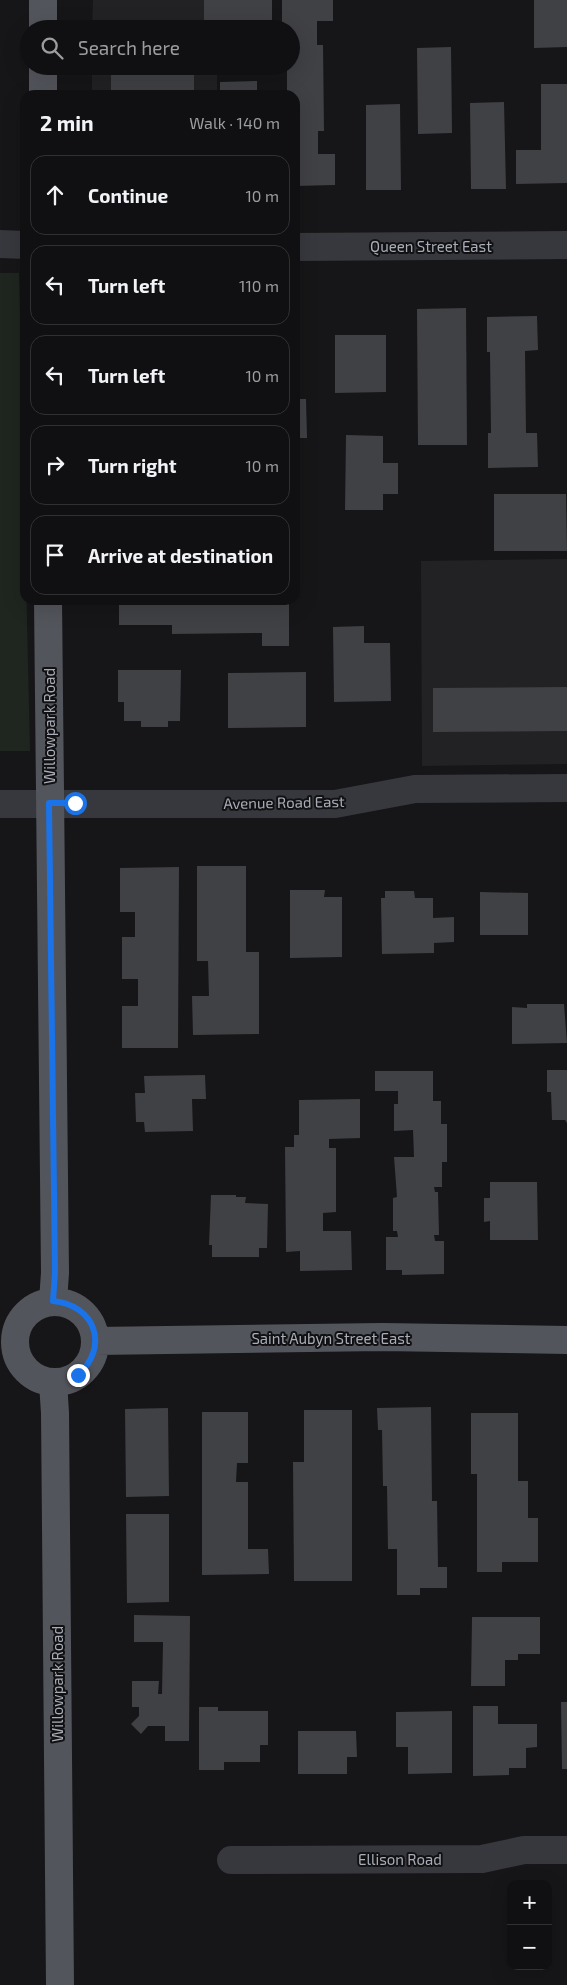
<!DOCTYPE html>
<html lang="en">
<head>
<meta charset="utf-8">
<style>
	:root { --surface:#101012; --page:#19191b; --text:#f1f3f6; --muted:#9c9d9f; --line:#303032 }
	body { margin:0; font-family:"Exo 2",sans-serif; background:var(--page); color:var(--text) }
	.controls { position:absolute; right:15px; bottom:15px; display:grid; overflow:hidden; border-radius:10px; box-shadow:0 5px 20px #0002 }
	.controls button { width:45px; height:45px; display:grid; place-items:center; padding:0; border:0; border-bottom:1px solid var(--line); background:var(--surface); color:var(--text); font:25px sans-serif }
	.stop { position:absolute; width:15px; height:15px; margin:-11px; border:4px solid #1a73e8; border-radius:50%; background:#fff }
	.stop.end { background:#1a73e8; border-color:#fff; box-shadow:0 1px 5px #0008 }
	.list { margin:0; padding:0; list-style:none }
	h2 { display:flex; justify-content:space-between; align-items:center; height:65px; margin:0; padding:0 20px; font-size:21px }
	h2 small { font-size:16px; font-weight:400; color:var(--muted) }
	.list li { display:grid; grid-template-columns:32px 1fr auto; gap:15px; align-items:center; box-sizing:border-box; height:80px; margin:0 10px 10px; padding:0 10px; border:1px solid var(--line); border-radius:15px }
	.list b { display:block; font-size:19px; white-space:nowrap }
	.list em { font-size:16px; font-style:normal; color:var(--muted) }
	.icon { flex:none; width:28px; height:28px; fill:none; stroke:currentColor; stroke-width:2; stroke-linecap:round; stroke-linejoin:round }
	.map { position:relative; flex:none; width:567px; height:1985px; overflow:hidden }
	.search { position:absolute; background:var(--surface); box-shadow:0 5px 20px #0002; left:20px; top:20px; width:280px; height:55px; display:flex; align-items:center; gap:12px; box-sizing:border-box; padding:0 18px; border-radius:28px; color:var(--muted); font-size:19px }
	.panel { position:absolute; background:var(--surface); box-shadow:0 5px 20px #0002; left:20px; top:90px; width:280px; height:515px; border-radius:15px }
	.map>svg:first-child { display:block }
	.built { fill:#222225 }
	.green { fill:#1e261f }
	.building { fill:#404145 }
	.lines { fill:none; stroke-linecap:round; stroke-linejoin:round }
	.minor { stroke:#37383d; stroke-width:28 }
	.major { stroke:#53555c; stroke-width:28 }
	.route { stroke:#1a73e8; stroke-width:6 }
	.labels { text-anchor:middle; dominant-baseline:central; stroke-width:4; stroke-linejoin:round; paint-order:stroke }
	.street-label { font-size:15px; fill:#a8adb8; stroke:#111113 }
</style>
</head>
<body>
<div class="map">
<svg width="567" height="1985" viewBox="0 0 567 1985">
	<rect width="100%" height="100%" fill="#161618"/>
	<path class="built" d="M93 0H216V29H92Z
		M92 66H217V95H92Z
		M567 559V764L422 766 421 561Z"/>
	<path class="green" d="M0 273H19L30 751H0Z"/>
	<path class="building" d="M204 0H272V20H228V29H204Z
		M282 0H333V21H317V45H323L324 131H318V154H335V185L295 186V95H287V66H291V29H282Z
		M534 0H567V47L534 48Z
		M451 47 452 133 418 134 417 48Z
		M111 66H194V95H111Z
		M257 81V95H220V82Z
		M541 84H567V183L516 184V150H541Z
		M504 102 506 189H471L470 103Z
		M400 104 401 190H366V105Z
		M466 308 467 445H418L417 309Z
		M537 316 538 350 525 351 526 433H537L538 467 488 468V433H491L490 352H487V317Z
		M335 335H386V392L335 393Z
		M295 399H306L307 438H295Z
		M346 435 383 436V463H398V494H383V510H345Z
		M494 494H566L567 551H494Z
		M119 600H289V646H262V633L172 634V625H119Z
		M364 626V643H390L391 701 334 702 333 627Z
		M118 670H181L180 721H168V727H141V721H124V702H118Z
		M306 672V727L228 728V673Z
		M567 687V731L433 732V688Z
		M197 866H246V952H259V1034L193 1035 192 996H209L208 961H197Z
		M179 867 178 1048H122V1006H138V979H122V937H135V912H120V868Z
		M290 890H325L324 897H342V957L290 958Z
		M385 891H414L415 898H433V918L454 917V942L434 943V953L382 954 381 898H385Z
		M480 892 528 893V935H480Z
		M527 1004H564L567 1043 512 1044V1007L527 1008Z
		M547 1070H567V1123L565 1120H552L551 1092H547Z
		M375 1071H433V1101H441V1124H447V1162H442V1187H434L435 1192H438L439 1235H434L435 1241H444V1274L402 1275V1270H386V1237H398L397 1231H393V1198L397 1197 394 1157H414L413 1130 394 1131V1104H398V1091H375Z
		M205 1075 206 1099H192L193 1131 145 1132 144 1122H136L135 1093H145L144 1076Z
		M360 1099V1138L329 1139V1148H336V1212L323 1213V1231H351L352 1270 300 1271V1251L286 1252 285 1147H294V1135H299V1100Z
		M490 1182H537L538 1240H490V1221L484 1222V1198H490Z
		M211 1195H236V1197H246L245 1203 268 1204 267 1248H259V1257H212V1245H209Z
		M431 1407 432 1501H437L438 1567H447V1588H420V1595H397V1549H388L387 1486H383L382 1430H378L377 1408Z
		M168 1408 169 1496 126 1497 125 1409Z
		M304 1410H352V1581H294L293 1462H304Z
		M202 1412H248V1463H237L236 1482H248V1549H268L269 1574 202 1575Z
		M471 1413H518V1481H528V1518H538V1562H502V1572H477V1474H471Z
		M126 1514H169V1602L127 1603Z
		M134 1615 190 1616 189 1741H165V1726H148L141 1734 131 1724 139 1716V1707H132V1681H159L158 1694H162L163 1642H134Z
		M472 1617H540V1654H518V1660H505V1686H471Z
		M561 1702H567V1769H562Z
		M473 1706H498V1724H537V1747L526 1748V1768H509V1775L473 1776Z
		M199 1707H218V1711H268V1745H260V1762H224V1770H199Z
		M452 1711V1773L408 1774V1747H396V1712Z
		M298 1731H356L357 1757H347V1774H298Z"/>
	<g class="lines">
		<path class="minor" d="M0 244 25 245
			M295 247 567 245
			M0 804H335L415 789 567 788
			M231 1860 482 1859 524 1850H567"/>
		<path class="major" d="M43 0V29
			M43 66V95
			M48 600 55 1273 53 1301
			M15 1342a40 40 0 1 1 80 0a40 40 0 1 1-80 0Z
			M96 1341 382 1337 567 1340
			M53 1382 55 1413 60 1985"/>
	</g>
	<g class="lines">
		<path class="route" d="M75 803H49L55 1272 53 1301C95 1305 110 1346 78 1375"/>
	</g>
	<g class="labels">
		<g class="street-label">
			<text x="431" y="246">Queen Street East</text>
			<text transform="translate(49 726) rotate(-90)">Willowpark Road</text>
			<text transform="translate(284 802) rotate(-1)">Avenue Road East</text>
			<text x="331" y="1338">Saint Aubyn Street East</text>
			<text transform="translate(57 1684) rotate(-90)">Willowpark Road</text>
			<text x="400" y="1859">Ellison Road</text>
		</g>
	</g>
</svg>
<div class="controls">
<button>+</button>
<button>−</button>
</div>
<div class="stop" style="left:75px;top:803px"></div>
<div class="stop end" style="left:78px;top:1375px"></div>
<div class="search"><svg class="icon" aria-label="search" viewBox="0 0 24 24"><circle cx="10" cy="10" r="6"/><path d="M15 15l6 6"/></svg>Search here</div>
<section class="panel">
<h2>2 min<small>Walk · 140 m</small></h2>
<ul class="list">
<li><svg class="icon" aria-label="ahead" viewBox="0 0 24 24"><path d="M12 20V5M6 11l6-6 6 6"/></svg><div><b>Continue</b></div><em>10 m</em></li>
<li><svg class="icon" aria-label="left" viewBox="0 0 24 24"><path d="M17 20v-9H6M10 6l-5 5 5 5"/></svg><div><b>Turn left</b></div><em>110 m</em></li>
<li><svg class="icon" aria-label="left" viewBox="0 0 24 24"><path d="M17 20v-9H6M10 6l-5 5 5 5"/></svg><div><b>Turn left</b></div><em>10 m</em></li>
<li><svg class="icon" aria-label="right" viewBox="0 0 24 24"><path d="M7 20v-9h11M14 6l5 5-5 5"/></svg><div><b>Turn right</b></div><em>10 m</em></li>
<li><svg class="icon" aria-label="arrive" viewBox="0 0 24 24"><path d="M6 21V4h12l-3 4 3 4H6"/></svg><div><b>Arrive at destination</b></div></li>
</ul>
</section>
</div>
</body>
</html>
